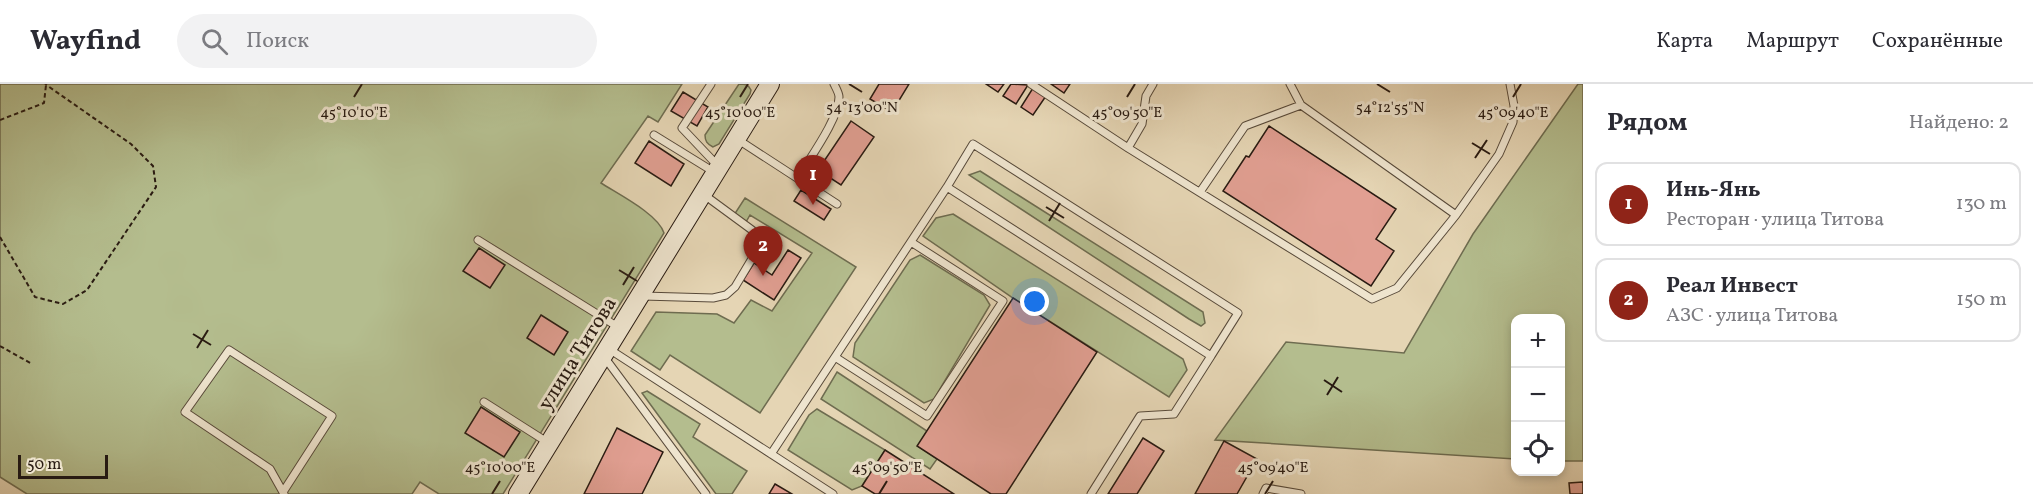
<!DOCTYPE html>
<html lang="ru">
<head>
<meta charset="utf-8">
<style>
	:root { --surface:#fff; --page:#f2f2f3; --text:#2b2b33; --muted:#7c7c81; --line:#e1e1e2; --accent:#8f2418 }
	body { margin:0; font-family:Vollkorn,serif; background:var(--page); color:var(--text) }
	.controls { position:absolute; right:18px; bottom:18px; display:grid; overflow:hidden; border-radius:12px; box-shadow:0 3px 9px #0003 }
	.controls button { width:54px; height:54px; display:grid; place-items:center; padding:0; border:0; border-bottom:2px solid var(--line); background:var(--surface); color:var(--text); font:30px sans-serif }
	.scale { position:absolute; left:18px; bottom:15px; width:90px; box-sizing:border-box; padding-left:6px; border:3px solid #291b12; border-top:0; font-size:16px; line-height:21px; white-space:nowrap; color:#291b12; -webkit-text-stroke:4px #eee4ce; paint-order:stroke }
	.you { position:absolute; left:1035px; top:218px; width:21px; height:21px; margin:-15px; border:4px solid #fff; border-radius:50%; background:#1a73e8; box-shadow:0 0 0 9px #1a73e833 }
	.badge { display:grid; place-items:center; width:39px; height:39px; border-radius:50%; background:var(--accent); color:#fff; font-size:20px; font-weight:700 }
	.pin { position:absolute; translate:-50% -50px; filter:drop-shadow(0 2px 3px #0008) }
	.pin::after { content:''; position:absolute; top:32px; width:21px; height:18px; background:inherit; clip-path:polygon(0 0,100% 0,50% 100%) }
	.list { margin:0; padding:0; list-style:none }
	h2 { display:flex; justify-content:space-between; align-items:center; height:78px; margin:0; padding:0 24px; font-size:26px }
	h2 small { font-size:20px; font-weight:400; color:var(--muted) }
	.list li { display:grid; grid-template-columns:39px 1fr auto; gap:18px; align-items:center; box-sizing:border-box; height:84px; margin:0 12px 12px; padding:0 12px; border:2px solid var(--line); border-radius:12px }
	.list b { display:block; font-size:22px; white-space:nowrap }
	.list p { margin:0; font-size:20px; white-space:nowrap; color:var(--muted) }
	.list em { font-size:20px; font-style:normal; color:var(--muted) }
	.icon { flex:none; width:33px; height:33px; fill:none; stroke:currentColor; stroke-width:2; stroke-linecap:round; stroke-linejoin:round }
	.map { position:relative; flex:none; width:1583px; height:410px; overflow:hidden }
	header { display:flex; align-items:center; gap:36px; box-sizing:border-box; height:84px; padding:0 30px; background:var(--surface); border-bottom:2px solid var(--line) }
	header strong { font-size:28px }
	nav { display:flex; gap:33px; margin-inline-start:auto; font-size:21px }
	.search { width:420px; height:54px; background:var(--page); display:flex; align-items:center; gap:15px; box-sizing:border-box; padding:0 21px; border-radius:33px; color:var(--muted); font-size:22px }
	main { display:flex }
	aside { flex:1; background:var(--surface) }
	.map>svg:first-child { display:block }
	.green { fill:#b4bd8e; stroke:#6e6c50; stroke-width:1.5 }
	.building { fill:#e19f92; stroke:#291b12; stroke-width:1.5 }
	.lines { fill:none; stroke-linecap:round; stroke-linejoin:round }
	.lane-casing { stroke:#584a3a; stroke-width:9 }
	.secondary-casing { stroke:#291b12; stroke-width:20 }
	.path { stroke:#291b12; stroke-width:2; stroke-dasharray:4.5 3; stroke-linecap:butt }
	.lane { stroke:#eee4ce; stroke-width:7 }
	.secondary { stroke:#eee4ce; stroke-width:18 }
	.ticks { fill:none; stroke:#291b12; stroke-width:2 }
	.labels { text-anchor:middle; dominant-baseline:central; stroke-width:6; stroke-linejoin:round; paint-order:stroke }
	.street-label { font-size:21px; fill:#291b12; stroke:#eee4ce }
	.ticks-label { font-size:15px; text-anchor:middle; fill:#291b12; stroke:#eee4ce; stroke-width:6; stroke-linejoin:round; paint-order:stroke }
</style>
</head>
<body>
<header>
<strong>Wayfind</strong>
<div class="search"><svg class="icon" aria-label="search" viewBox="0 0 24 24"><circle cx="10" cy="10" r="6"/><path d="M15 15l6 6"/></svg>Поиск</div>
<nav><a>Карта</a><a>Маршрут</a><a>Сохранённые</a></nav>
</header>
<main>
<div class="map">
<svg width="1583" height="410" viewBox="0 0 1583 410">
	<rect width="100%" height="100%" fill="#e5d5b4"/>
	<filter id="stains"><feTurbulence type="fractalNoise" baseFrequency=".00333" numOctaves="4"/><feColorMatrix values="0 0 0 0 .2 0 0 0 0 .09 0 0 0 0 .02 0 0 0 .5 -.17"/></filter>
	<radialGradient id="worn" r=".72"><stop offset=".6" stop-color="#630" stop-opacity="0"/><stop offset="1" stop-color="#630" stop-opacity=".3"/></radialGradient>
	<path class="green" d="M0 0H682L658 38 648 32 601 99C618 110 658 130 664 149L503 410H439L420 398 412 410H27L0 393Z
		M739 0C745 0 748 0 751 6L750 10 719 60 713 63C707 60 705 57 705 51Z
		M1578 0H1583V377H1561L1560 234H1516L1515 375 1215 356 1286 258 1404 269 1473 150Z
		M980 87 1203 228 1205 239 1201 242 1189 235 969 91Z
		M745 114 856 183 760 329 670 271 660 286 631 267 656 228 717 230 734 239 751 216 772 227 812 169 750 131 746 138 734 131Z
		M953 130 1183 275 1187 286 1169 313 1013 214 923 152 936 134Z
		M920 171 984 211 990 221 934 315 924 319 853 273 855 259 910 176Z
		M837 288 927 347 918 362 937 375 930 385 821 315Z
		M647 307 700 340 693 353 747 387 732 410H716L642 309Z
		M817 325 885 366 862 402 852 406 788 366 809 331Z"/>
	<path class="building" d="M879 0H909L892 28 870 15Z
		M986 0H1004L998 8Z
		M1011 0 1028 1 1016 20 1003 12Z
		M1051 0H1070L1064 9Z
		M1033 4 1046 12 1033 31 1021 23Z
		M683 8 708 23 697 42 671 27Z
		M851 37 874 53 841 101 818 86Z
		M1269 42 1396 125 1376 155 1394 167 1371 202 1223 107 1246 72 1249 73Z
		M649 57 684 80 671 102 635 79Z
		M801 106 831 125 824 136 794 117Z
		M479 164 505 181 490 204 463 187Z
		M788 166 801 174 774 216 743 196 754 179 772 191Z
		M1013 214 1097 268 1006 410H991L917 362Z
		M541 231 568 248 554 271 527 254Z
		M481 323 520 348 504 373 465 349Z
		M617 344 663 368 642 410H584Z
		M1143 354 1164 367 1137 410H1108Z
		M1224 357 1257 375 1237 410H1195Z
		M885 366 954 410H875L862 402Z
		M1583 398V410H1570L1569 399Z
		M775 400 792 410H769Z"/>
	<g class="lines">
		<defs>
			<path id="lane" d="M711 0 682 44 718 82
				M1031 0 1128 64 1372 215 1397 204 1456 131 1499 70 1513 38 1514 22 1510 0
				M1290 0 1301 21 1456 131
				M654 51 714 88
				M737 55 837 120
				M1128 64 1142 40 1146 12 1153 0
				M798 94C809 75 839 35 839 13 839 9 836 4 834 0
				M947 103 1211 272 1174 330 1140 332 1091 410
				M1200 108 1245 42 1301 21
				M478 156 618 243
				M643 212 713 214 726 211 735 203 756 168 757 158 752 146 703 110
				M609 265 833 410
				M835 273 927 332 1003 217 911 158
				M605 274 706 410
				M484 318 547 358
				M771 370 947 103 973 60 1238 229 1211 272
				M283 408 332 332 229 266 185 328 270 385 284 410
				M1263 410 1266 404 1301 410"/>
			<path id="secondary" d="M518 410 770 0"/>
		</defs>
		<use href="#lane" class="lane-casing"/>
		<use href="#secondary" class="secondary-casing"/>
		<path class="path" d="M0 36 44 19 46 1
			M0 153 35 213 63 220 87 206 156 103 153 82 131 60 45 0
			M0 262 32 280"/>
		<use href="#lane" class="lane"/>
		<use href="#secondary" class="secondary"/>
	</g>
	<path class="ticks" d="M849 0 862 8M1377 0 1390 8M354 13 362 0M740 13 748 0M1127 13 1135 0M1513 13 1521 0M1472 59 1490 70M1475 74 1487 56M1046 123 1064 134M1049 137 1060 119M619 186 637 197M623 201 634 183M193 250 211 261M197 264 208 246M1324 296 1342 308M1327 311 1338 293M492 410 500 397M879 410 887 397M1265 410 1273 397"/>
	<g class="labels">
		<g class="street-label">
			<text transform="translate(578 270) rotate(-58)">улица Титова</text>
		</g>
	</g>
	<g class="ticks-label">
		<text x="862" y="28">54°13'00"N</text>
		<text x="1390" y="28">54°12'55"N</text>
		<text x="354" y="33">45°10'10"E</text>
		<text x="740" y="33">45°10'00"E</text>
		<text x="1127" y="33">45°09'50"E</text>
		<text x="1513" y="33">45°09'40"E</text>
		<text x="500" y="388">45°10'00"E</text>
		<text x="887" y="388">45°09'50"E</text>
		<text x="1273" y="388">45°09'40"E</text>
	</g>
	<rect width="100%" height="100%" filter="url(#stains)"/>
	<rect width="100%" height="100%" fill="url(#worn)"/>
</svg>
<div class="controls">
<button>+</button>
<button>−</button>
<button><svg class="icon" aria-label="locate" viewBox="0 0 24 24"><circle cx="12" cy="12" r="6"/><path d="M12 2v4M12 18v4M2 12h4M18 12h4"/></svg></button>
</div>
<div class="scale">50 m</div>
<div class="you"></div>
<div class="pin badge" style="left:813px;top:121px">1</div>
<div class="pin badge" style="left:763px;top:192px">2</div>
</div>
<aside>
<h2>Рядом<small>Найдено: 2</small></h2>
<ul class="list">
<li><span class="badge">1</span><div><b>Инь-Янь</b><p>Ресторан · улица Титова</p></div><em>130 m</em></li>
<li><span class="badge">2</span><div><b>Реал Инвест</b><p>АЗС · улица Титова</p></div><em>150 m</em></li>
</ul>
</aside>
</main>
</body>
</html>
